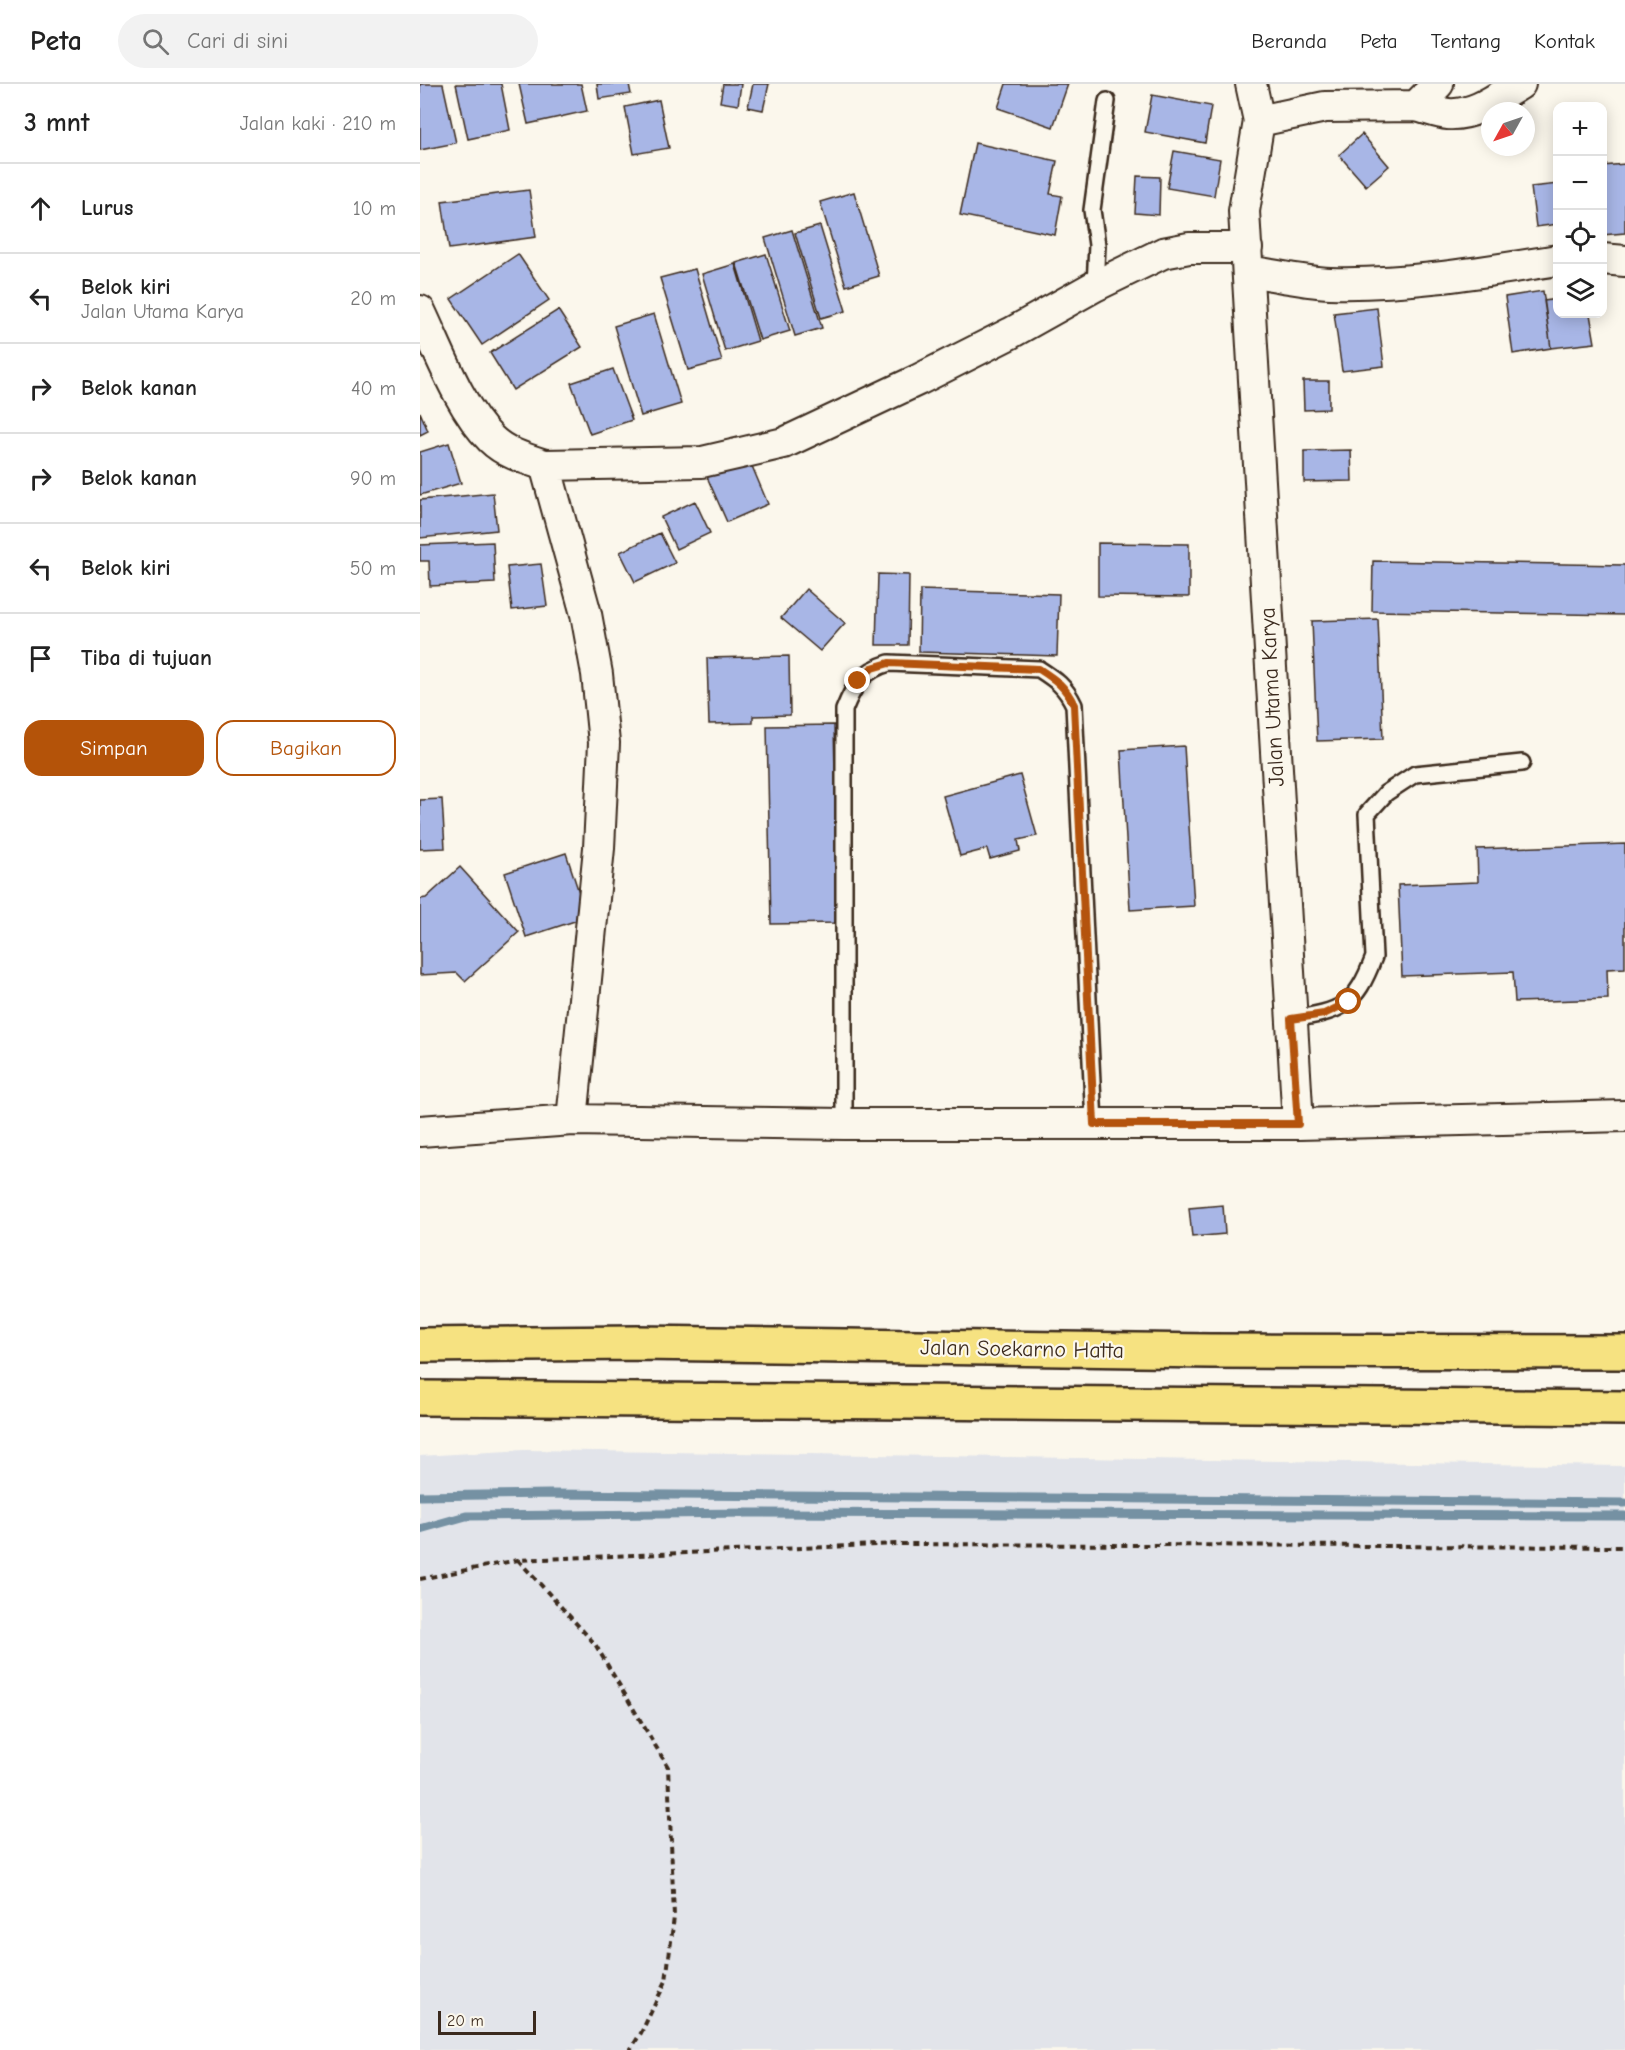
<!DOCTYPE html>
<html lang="id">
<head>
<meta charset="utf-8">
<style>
	:root { --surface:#fff; --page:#f2f2f2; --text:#222; --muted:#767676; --line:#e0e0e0; --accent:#b45309 }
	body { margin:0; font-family:"Comic Neue",sans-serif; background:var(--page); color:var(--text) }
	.controls { position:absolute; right:18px; top:18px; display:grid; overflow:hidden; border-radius:12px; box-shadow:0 3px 15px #0003 }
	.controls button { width:54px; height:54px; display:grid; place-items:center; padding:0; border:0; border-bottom:2px solid var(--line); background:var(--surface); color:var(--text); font:30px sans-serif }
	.compass { position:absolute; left:1061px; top:18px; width:54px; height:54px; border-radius:50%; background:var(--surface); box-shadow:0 3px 15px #0003; rotate:230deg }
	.scale { position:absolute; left:18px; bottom:15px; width:98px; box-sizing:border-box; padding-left:6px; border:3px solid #3b2a1e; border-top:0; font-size:16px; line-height:21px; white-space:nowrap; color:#3b2a1e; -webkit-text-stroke:4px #fbf7ec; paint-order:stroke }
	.stop { position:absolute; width:18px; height:18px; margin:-14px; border:4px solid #b45309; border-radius:50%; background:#fff }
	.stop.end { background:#b45309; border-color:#fff; box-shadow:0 2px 6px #0008 }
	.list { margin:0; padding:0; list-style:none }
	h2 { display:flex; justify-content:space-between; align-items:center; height:78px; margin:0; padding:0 24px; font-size:26px }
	h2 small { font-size:20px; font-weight:400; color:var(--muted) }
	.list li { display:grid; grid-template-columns:39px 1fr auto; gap:18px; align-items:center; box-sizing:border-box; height:90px; padding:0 24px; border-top:2px solid var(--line) }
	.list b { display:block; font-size:22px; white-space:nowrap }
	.list p { margin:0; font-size:20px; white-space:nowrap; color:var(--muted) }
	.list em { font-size:20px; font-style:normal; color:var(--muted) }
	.actions { display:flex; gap:12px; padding:18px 24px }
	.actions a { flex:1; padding:14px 0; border:2px solid var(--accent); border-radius:18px; text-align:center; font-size:21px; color:var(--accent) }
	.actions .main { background:var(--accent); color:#fff }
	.icon { flex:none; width:33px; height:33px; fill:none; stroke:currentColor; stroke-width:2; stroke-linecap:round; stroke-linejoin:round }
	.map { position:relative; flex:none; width:1205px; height:1966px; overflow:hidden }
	header { display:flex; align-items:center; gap:36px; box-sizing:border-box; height:84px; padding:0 30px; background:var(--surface); border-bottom:2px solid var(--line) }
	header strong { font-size:28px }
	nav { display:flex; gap:33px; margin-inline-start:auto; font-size:21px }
	.search { width:420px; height:54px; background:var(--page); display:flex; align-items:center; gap:15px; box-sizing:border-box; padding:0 21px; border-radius:33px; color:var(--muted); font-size:22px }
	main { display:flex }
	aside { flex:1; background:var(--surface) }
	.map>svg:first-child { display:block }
	.built { fill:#e2e4ea }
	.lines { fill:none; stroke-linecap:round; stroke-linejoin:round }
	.stream { stroke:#7491a3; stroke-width:9 }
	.building { fill:#a8b6e6; stroke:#3b2a1e; stroke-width:1.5 }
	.lane-casing { stroke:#3b2a1e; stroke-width:20 }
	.street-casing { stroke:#3b2a1e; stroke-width:34 }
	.highway-casing { stroke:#3b2a1e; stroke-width:38 }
	.path { stroke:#3b2a1e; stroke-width:4; stroke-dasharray:6 4.5; stroke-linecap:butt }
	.lane { stroke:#fbf7ec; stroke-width:15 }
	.street { stroke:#fbf7ec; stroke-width:30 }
	.highway { stroke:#f6e281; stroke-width:33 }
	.route { stroke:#b45309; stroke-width:8 }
	.labels { text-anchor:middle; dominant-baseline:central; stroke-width:4.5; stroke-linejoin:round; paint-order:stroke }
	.street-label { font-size:22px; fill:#3b2a1e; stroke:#fbf7ec }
</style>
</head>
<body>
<header>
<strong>Peta</strong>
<div class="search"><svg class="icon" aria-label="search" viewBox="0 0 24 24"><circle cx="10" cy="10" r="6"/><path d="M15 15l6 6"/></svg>Cari di sini</div>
<nav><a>Beranda</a><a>Peta</a><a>Tentang</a><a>Kontak</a></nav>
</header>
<main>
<aside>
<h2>3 mnt<small>Jalan kaki · 210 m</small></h2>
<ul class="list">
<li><svg class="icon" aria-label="ahead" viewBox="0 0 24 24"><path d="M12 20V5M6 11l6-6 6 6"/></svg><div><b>Lurus</b></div><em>10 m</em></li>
<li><svg class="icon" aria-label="left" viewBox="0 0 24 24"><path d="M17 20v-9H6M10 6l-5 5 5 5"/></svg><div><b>Belok kiri</b><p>Jalan Utama Karya</p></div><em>20 m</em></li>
<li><svg class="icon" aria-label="right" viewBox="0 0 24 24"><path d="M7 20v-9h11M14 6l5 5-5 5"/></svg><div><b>Belok kanan</b></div><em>40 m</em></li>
<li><svg class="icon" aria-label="right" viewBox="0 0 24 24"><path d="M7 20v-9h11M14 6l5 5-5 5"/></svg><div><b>Belok kanan</b></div><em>90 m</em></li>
<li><svg class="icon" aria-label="left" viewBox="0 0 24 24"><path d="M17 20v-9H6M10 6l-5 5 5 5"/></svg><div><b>Belok kiri</b></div><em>50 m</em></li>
<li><svg class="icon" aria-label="arrive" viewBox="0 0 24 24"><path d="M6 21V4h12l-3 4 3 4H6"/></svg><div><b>Tiba di tujuan</b></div></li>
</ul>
<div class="actions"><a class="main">Simpan</a><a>Bagikan</a></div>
</aside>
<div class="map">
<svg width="1205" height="1966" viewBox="0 0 1205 1966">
	<rect width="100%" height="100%" fill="#fbf7ec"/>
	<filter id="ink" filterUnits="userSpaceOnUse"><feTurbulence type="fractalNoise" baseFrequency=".0167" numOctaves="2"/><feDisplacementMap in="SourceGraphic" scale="12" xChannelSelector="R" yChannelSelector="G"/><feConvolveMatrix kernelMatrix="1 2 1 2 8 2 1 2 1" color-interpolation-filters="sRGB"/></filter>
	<g filter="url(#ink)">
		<path class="built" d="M104 1366 1205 1382V1966H0V1372Z"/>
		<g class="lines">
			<path class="stream" d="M0 1412 129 1410 1205 1419
				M0 1445 46 1432 328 1429 1205 1432"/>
		</g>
		<path class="building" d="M0 0H23L36 59 0 66Z
			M36 0H81L90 46 48 55Z
			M99 0H161L167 27 108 40Z
			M177 0H209L211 10 179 15Z
			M303 0H321L318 21 300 18Z
			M333 0H349L343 26 328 23Z
			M586 0H648L633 43 578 24Z
			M732 11 791 22 785 59 725 48Z
			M239 16 249 64 214 70 205 23Z
			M942 50 969 82 946 102 919 71Z
			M555 59 637 77 630 110 642 112 635 151 540 131Z
			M754 67 800 75 794 112 747 104Z
			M1205 80V149L1182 151V82Z
			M717 92 740 93 739 131 715 129Z
			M1138 100V140L1116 143 1111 103Z
			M109 106 116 153 29 165 22 117Z
			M434 108 459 192 426 202 400 118Z
			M400 142 426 227 401 234 375 149Z
			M372 146 402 244 375 252 345 154Z
			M98 170 129 216 62 261 31 215Z
			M346 170 370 247 340 256 316 179Z
			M315 180 338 257 305 267 282 190Z
			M275 185 302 277 268 286 240 194Z
			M1123 207 1131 264 1093 270 1085 213Z
			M1138 215V230H1170L1175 259 1131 264 1124 217Z
			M957 224 964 282 922 287 914 229Z
			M138 226 162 263 93 306 70 269Z
			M234 230 261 320 221 332 194 242Z
			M193 285 212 336 170 350 151 299Z
			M883 297H909V325L884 326Z
			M0 328 8 347 0 351Z
			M29 359 41 399 0 411V368Z
			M931 366 932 397 884 398V367Z
			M329 375 348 420 307 438 287 393Z
			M73 409 77 446 0 454V416Z
			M275 417 290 449 256 465 241 433Z
			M240 449 255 479 215 498 200 468Z
			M73 458 75 499 10 502 9 477H0V461Z
			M678 459 769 460V513L678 512Z
			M953 477 1205 481V531L952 527Z
			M121 480 127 522 92 526 87 483Z
			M458 490 489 491 488 561H456Z
			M386 505 425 539 400 567 361 534Z
			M500 506 639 510 637 572 499 568Z
			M958 535 963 655 897 657 892 537Z
			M369 572 370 631 333 632V639L289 640 287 574Z
			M414 641 418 839 351 840 347 642Z
			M764 662 774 822 710 826 701 666Z
			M600 691 617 752 598 756 600 767 570 775 567 765 540 772 523 712Z
			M22 715 25 764 0 765V716Z
			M1205 760V884L1187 885 1188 915 1095 918 1093 888 982 892 978 801 1058 798 1057 765Z
			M146 769 167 833 106 853 85 789Z
			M40 783 99 848 45 897 37 889 0 891V815L6 814Z
			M803 1121 805 1150 772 1153 769 1124Z"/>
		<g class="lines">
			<defs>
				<path id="lane" d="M675 202 677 161 672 126 687 17
					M871 935C922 927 935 923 954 873L947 730 966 709 995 690 1102 679
					M424 1040V626C434 601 442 587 469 579L619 585C636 596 645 602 654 621L674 1040"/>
				<path id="street" d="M831 0 839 37 824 127 878 1040
					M996 22C1006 24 1017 29 1028 30 1055 32 1078 13 1100 0
					M839 37 905 23 996 22 1018 0
					M1182 175 1205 177
					M828 187C855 191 883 198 910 199 987 201 1062 188 1138 176
					M0 227C19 267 40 325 71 355 85 369 106 375 125 381L282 378 364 359 498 296 591 249 675 202 743 169 769 164H827
					M125 381 166 530 177 590 184 659 179 764 152 1036
					M0 1047 152 1036 424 1040H878L1205 1032"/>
				<path id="highway" d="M0 1261 217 1259 790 1267 1205 1268
					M0 1314 1205 1324"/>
			</defs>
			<use href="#lane" class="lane-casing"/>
			<use href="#street" class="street-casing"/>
			<use href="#highway" class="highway-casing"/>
			<path class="path" d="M98 1476 175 1560 248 1683 254 1833 246 1897 221 1949 210 1966
				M0 1495 98 1476 478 1460 1205 1463"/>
			<use href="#lane" class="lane"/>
			<use href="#street" class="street"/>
			<use href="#highway" class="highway"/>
		</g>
	</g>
	<g class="lines" filter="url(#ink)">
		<path class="route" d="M438 597 452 584 469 579 619 585C636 596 645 602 654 621L674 1040H878L871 935 904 930 929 918"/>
	</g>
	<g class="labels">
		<g class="street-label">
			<text transform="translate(852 613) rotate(-93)">Jalan Utama Karya</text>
			<text transform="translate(602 1265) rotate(1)">Jalan Soekarno Hatta</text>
		</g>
	</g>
</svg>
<div class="controls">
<button>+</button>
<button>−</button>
<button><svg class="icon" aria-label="locate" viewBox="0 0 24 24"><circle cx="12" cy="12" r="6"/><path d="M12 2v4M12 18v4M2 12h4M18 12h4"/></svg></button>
<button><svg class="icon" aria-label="layers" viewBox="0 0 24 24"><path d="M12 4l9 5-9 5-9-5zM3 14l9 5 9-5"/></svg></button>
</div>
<svg class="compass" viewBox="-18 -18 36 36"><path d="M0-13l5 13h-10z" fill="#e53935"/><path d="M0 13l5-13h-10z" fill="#767676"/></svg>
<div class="scale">20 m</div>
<div class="stop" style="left:929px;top:918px"></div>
<div class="stop end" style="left:438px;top:597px"></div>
</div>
</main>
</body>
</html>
